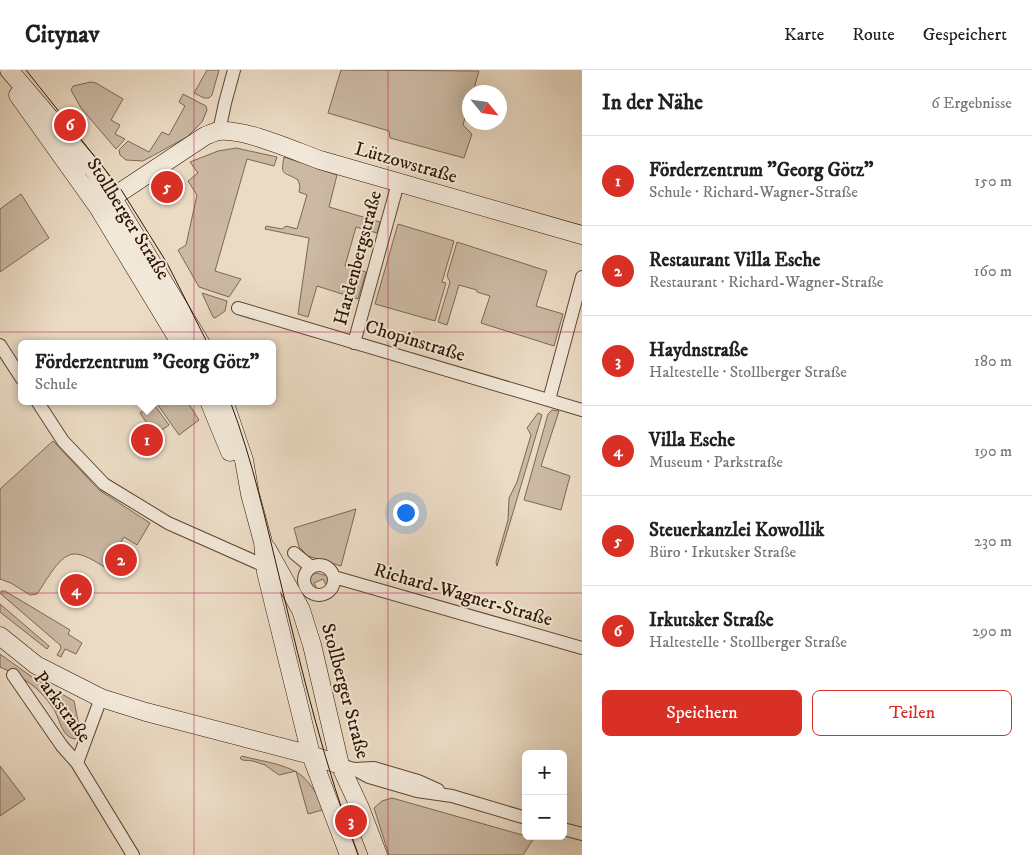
<!DOCTYPE html>
<html lang="de">
<head>
<meta charset="utf-8">
<style>
	:root { --surface:#fff; --page:#f2f2f2; --text:#202124; --muted:#757577; --line:#e0e0e0; --accent:#d93025 }
	body { margin:0; font-family:"IM FELL DW Pica",serif; background:var(--page); color:var(--text) }
	.controls { position:absolute; right:15px; bottom:15px; display:grid; overflow:hidden; border-radius:8px; box-shadow:0 5px 20px #0002 }
	.controls button { width:45px; height:45px; display:grid; place-items:center; padding:0; border:0; border-bottom:1px solid var(--line); background:var(--surface); color:var(--text); font:25px sans-serif }
	.compass { position:absolute; left:462px; top:15px; width:45px; height:45px; border-radius:50%; background:var(--surface); box-shadow:0 5px 20px #0002; rotate:119deg }
	.you { position:absolute; left:405px; top:442px; width:18px; height:18px; margin:-12px; border:4px solid #fff; border-radius:50%; background:#1a73e8; box-shadow:0 0 0 8px #1a73e833 }
	.badge { display:grid; place-items:center; width:32px; height:32px; border-radius:50%; background:var(--accent); color:#fff; font-size:16px; font-weight:700 }
	.pin { position:absolute; translate:-50% -50%; border:2px solid #fff; box-shadow:0 1px 5px #0006 }
	.popup { position:absolute; left:18px; top:270px; width:258px; height:65px; box-sizing:border-box; display:grid; place-content:center; border-radius:8px; background:var(--surface); filter:drop-shadow(0 1px 4px #0005); font-size:16px; white-space:nowrap; color:var(--muted) }
	.popup b { font-size:19px; color:var(--text) }
	.popup::after { content:''; position:absolute; left:50%; top:100%; margin-left:-10px; border:10px solid transparent; border-top-color:var(--surface) }
	.list { margin:0; padding:0; list-style:none }
	h2 { display:flex; justify-content:space-between; align-items:center; height:65px; margin:0; padding:0 20px; font-size:21px }
	h2 small { font-size:16px; font-weight:400; color:var(--muted) }
	.list li { display:grid; grid-template-columns:32px 1fr auto; gap:15px; align-items:center; box-sizing:border-box; height:90px; padding:0 20px; border-top:1px solid var(--line) }
	.list b { display:block; font-size:19px; white-space:nowrap }
	.list p { margin:0; font-size:16px; white-space:nowrap; color:var(--muted) }
	.list em { font-size:16px; font-style:normal; color:var(--muted) }
	.actions { display:flex; gap:10px; padding:15px 20px }
	.actions a { flex:1; padding:11px 0; border:1px solid var(--accent); border-radius:8px; text-align:center; font-size:18px; color:var(--accent) }
	.actions .main { background:var(--accent); color:#fff }
	.map { position:relative; flex:none; width:582px; height:785px; overflow:hidden }
	header { display:flex; align-items:center; gap:30px; box-sizing:border-box; height:70px; padding:0 25px; background:var(--surface); border-bottom:1px solid var(--line) }
	header strong { font-size:24px }
	nav { display:flex; gap:28px; margin-inline-start:auto; font-size:18px }
	main { display:flex }
	aside { flex:1; background:var(--surface) }
	.map>svg:first-child { display:block }
	.green { fill:#cbb9a3; stroke:#7d6752 }
	.lines { fill:none; stroke-linecap:round; stroke-linejoin:round }
	.street-casing { stroke:#5e4631; stroke-width:14 }
	.secondary-casing { stroke:#2f1500; stroke-width:19 }
	.street { stroke:#f2e8d9; stroke-width:12 }
	.secondary { stroke:#f2e8d9; stroke-width:18 }
	.tram { stroke:#2f1500; stroke-width:1 }
	.grid { fill:none; stroke:#c2185b; stroke-width:1; stroke-opacity:0.55 }
	.labels { text-anchor:middle; dominant-baseline:central; stroke-width:4; stroke-linejoin:round; paint-order:stroke }
	.street-label { font-size:19px; fill:#2f1500; stroke:#f2e8d9 }
</style>
</head>
<body>
<header>
<strong>Citynav</strong>
<nav><a>Karte</a><a>Route</a><a>Gespeichert</a></nav>
</header>
<main>
<div class="map">
<svg width="582" height="785" viewBox="0 0 582 785">
	<rect width="100%" height="100%" fill="#ebdbc4"/>
	<filter id="stains"><feTurbulence type="fractalNoise" baseFrequency=".004" numOctaves="4"/><feColorMatrix values="0 0 0 0 .2 0 0 0 0 .09 0 0 0 0 .02 0 0 0 .5 -.17"/></filter>
	<radialGradient id="worn" r=".72"><stop offset=".6" stop-color="#630" stop-opacity="0"/><stop offset="1" stop-color="#630" stop-opacity=".3"/></radialGradient>
	<path class="green" d="M207 0H219L212 25 209 28H204L194 23Z
		M341 0 479 1 473 22H470L469 33 463 55 472 64 464 88 390 68 389 61 328 43Z
		M91 12 96 13 123 29 111 50 120 55 115 64 125 69 116 79 81 38 71 20 73 16Z
		M183 24 206 36 207 40 202 52 187 67 143 91 126 90 120 85 119 80 128 71 149 82 162 62 169 65 185 36 179 32Z
		M236 78 277 87 274 96 247 89 215 201 241 209 229 227 199 217 178 180 186 175 197 125 188 111 198 103 190 92 218 81Z
		M284 87 337 105 329 137 380 152 377 163 356 157 345 196 366 202 358 229 317 216 308 247 298 244 309 168 265 159 266 156 282 159 286 156 297 159 307 125 299 122 300 116 298 110C284 101 280 107 284 87Z
		M21 124 49 168 0 202V139Z
		M398 154 454 171 442 212 446 213 435 251 375 234Z
		M457 172 547 201 536 236 563 244 554 276 481 253 490 226 477 222V220L459 215 447 255 438 252 450 212 447 206Z
		M202 223 227 231 225 241 215 248 213 247Z
		M155 331H187L199 350 179 365Z
		M153 333 169 355 155 365 140 343Z
		M552 340 559 341 541 396 570 406 561 440 524 430 548 344Z
		M538 343 542 345 497 496 496 492 508 450 509 428 517 412 531 365 527 358Z
		M53 371 99 420 150 453 137 475 124 467 117 479 119 480 108 499C99 494 87 485 76 484 60 482 46 512 37 524L30 525 11 513 0 509V419Z
		M356 439 341 496 308 486 299 477 294 458Z
		M316 503 328 506 329 508 328 513 326 515 323 509 314 513 317 519C307 516 307 506 316 503Z
		M1 521H5L70 560 68 564 82 573 76 584 65 579 61 587 57 585 61 578 60 575 1 524Z
		M0 534 49 576 47 579 0 542Z
		M0 584 32 607 74 631 79 656 78 666 75 669C61 667 60 648 53 638 39 617 23 607 0 597Z
		M242 686C263 692 294 694 308 712 315 720 320 730 326 739L308 744 296 701 279 705 265 695 253 691 242 690 240 688Z
		M0 696 25 729 0 746Z
		M392 728 526 766 534 768 523 785H389L374 738 382 731Z"/>
	<g class="lines">
		<defs>
			<path id="street" d="M219 61 225 33 234 0
				M238 238 582 340
				M354 273 398 113
				M0 275 22 309
				M549 330 582 207
				M37 331 63 371 104 414 168 453 265 496
				M294 483 311 497
				M304 510a15 15 0 1 1 30 0a15 15 0 1 1-30 0Z
				M334 507 582 578
				M13 605 62 676 77 693 133 785
				M77 693 101 628
				M340 695 354 699 369 707 417 721 452 726 526 748
				M354 699 374 698 418 711 438 720
				M563 759 582 764"/>
			<path id="secondary" d="M9 0 94 100 112 127 201 274
				M18 25 98 137 181 274
				M98 137 205 66C210 64 216 61 220 61 246 59 295 81 320 90L582 165
				M209 331 230 382
				M224 331 244 390 250 424 263 472 266 502 311 685 349 785
				M267 479 301 540 312 575 340 695 360 738 378 785
				M0 566 36 595 101 628 146 642 311 685 340 695"/>
		</defs>
		<use href="#street" class="street-casing"/>
		<use href="#secondary" class="secondary-casing"/>
		<use href="#street" class="street"/>
		<use href="#secondary" class="secondary"/>
		<path class="tram" d="M26 0 122 121 167 193 208 274
			M230 331C253 391 266 453 281 514 303 606 325 697 358 785"/>
	</g>
	<path class="grid" d="M194 0V785M388 0V785M0 262H582M0 523H582"/>
	<g class="labels">
		<g class="street-label">
			<text transform="translate(406 93) rotate(16)">Lützowstraße</text>
			<text transform="translate(128 149) rotate(58)">Stollberger Straße</text>
			<text transform="translate(358 188) rotate(-75)">Hardenbergstraße</text>
			<text transform="translate(415 271) rotate(17)">Chopinstraße</text>
			<text transform="translate(463 525) rotate(16)">Richard-Wagner-Straße</text>
			<text transform="translate(345 621) rotate(75)">Stollberger Straße</text>
			<text transform="translate(62 637) rotate(54)">Parkstraße</text>
		</g>
	</g>
	<rect width="100%" height="100%" filter="url(#stains)"/>
	<rect width="100%" height="100%" fill="url(#worn)"/>
</svg>
<div class="controls">
<button>+</button>
<button>−</button>
</div>
<svg class="compass" viewBox="-18 -18 36 36"><path d="M0-13l5 13h-10z" fill="#e53935"/><path d="M0 13l5-13h-10z" fill="#757577"/></svg>
<div class="you"></div>
<div class="pin badge" style="left:147px;top:370px">1</div>
<div class="popup"><b>Förderzentrum &quot;Georg Götz&quot;</b>Schule</div>
<div class="pin badge" style="left:121px;top:490px">2</div>
<div class="pin badge" style="left:351px;top:751px">3</div>
<div class="pin badge" style="left:76px;top:520px">4</div>
<div class="pin badge" style="left:167px;top:117px">5</div>
<div class="pin badge" style="left:70px;top:55px">6</div>
</div>
<aside>
<h2>In der Nähe<small>6 Ergebnisse</small></h2>
<ul class="list">
<li><span class="badge">1</span><div><b>Förderzentrum &quot;Georg Götz&quot;</b><p>Schule · Richard-Wagner-Straße</p></div><em>150 m</em></li>
<li><span class="badge">2</span><div><b>Restaurant Villa Esche</b><p>Restaurant · Richard-Wagner-Straße</p></div><em>160 m</em></li>
<li><span class="badge">3</span><div><b>Haydnstraße</b><p>Haltestelle · Stollberger Straße</p></div><em>180 m</em></li>
<li><span class="badge">4</span><div><b>Villa Esche</b><p>Museum · Parkstraße</p></div><em>190 m</em></li>
<li><span class="badge">5</span><div><b>Steuerkanzlei Kowollik</b><p>Büro · Irkutsker Straße</p></div><em>230 m</em></li>
<li><span class="badge">6</span><div><b>Irkutsker Straße</b><p>Haltestelle · Stollberger Straße</p></div><em>290 m</em></li>
</ul>
<div class="actions"><a class="main">Speichern</a><a>Teilen</a></div>
</aside>
</main>
</body>
</html>
